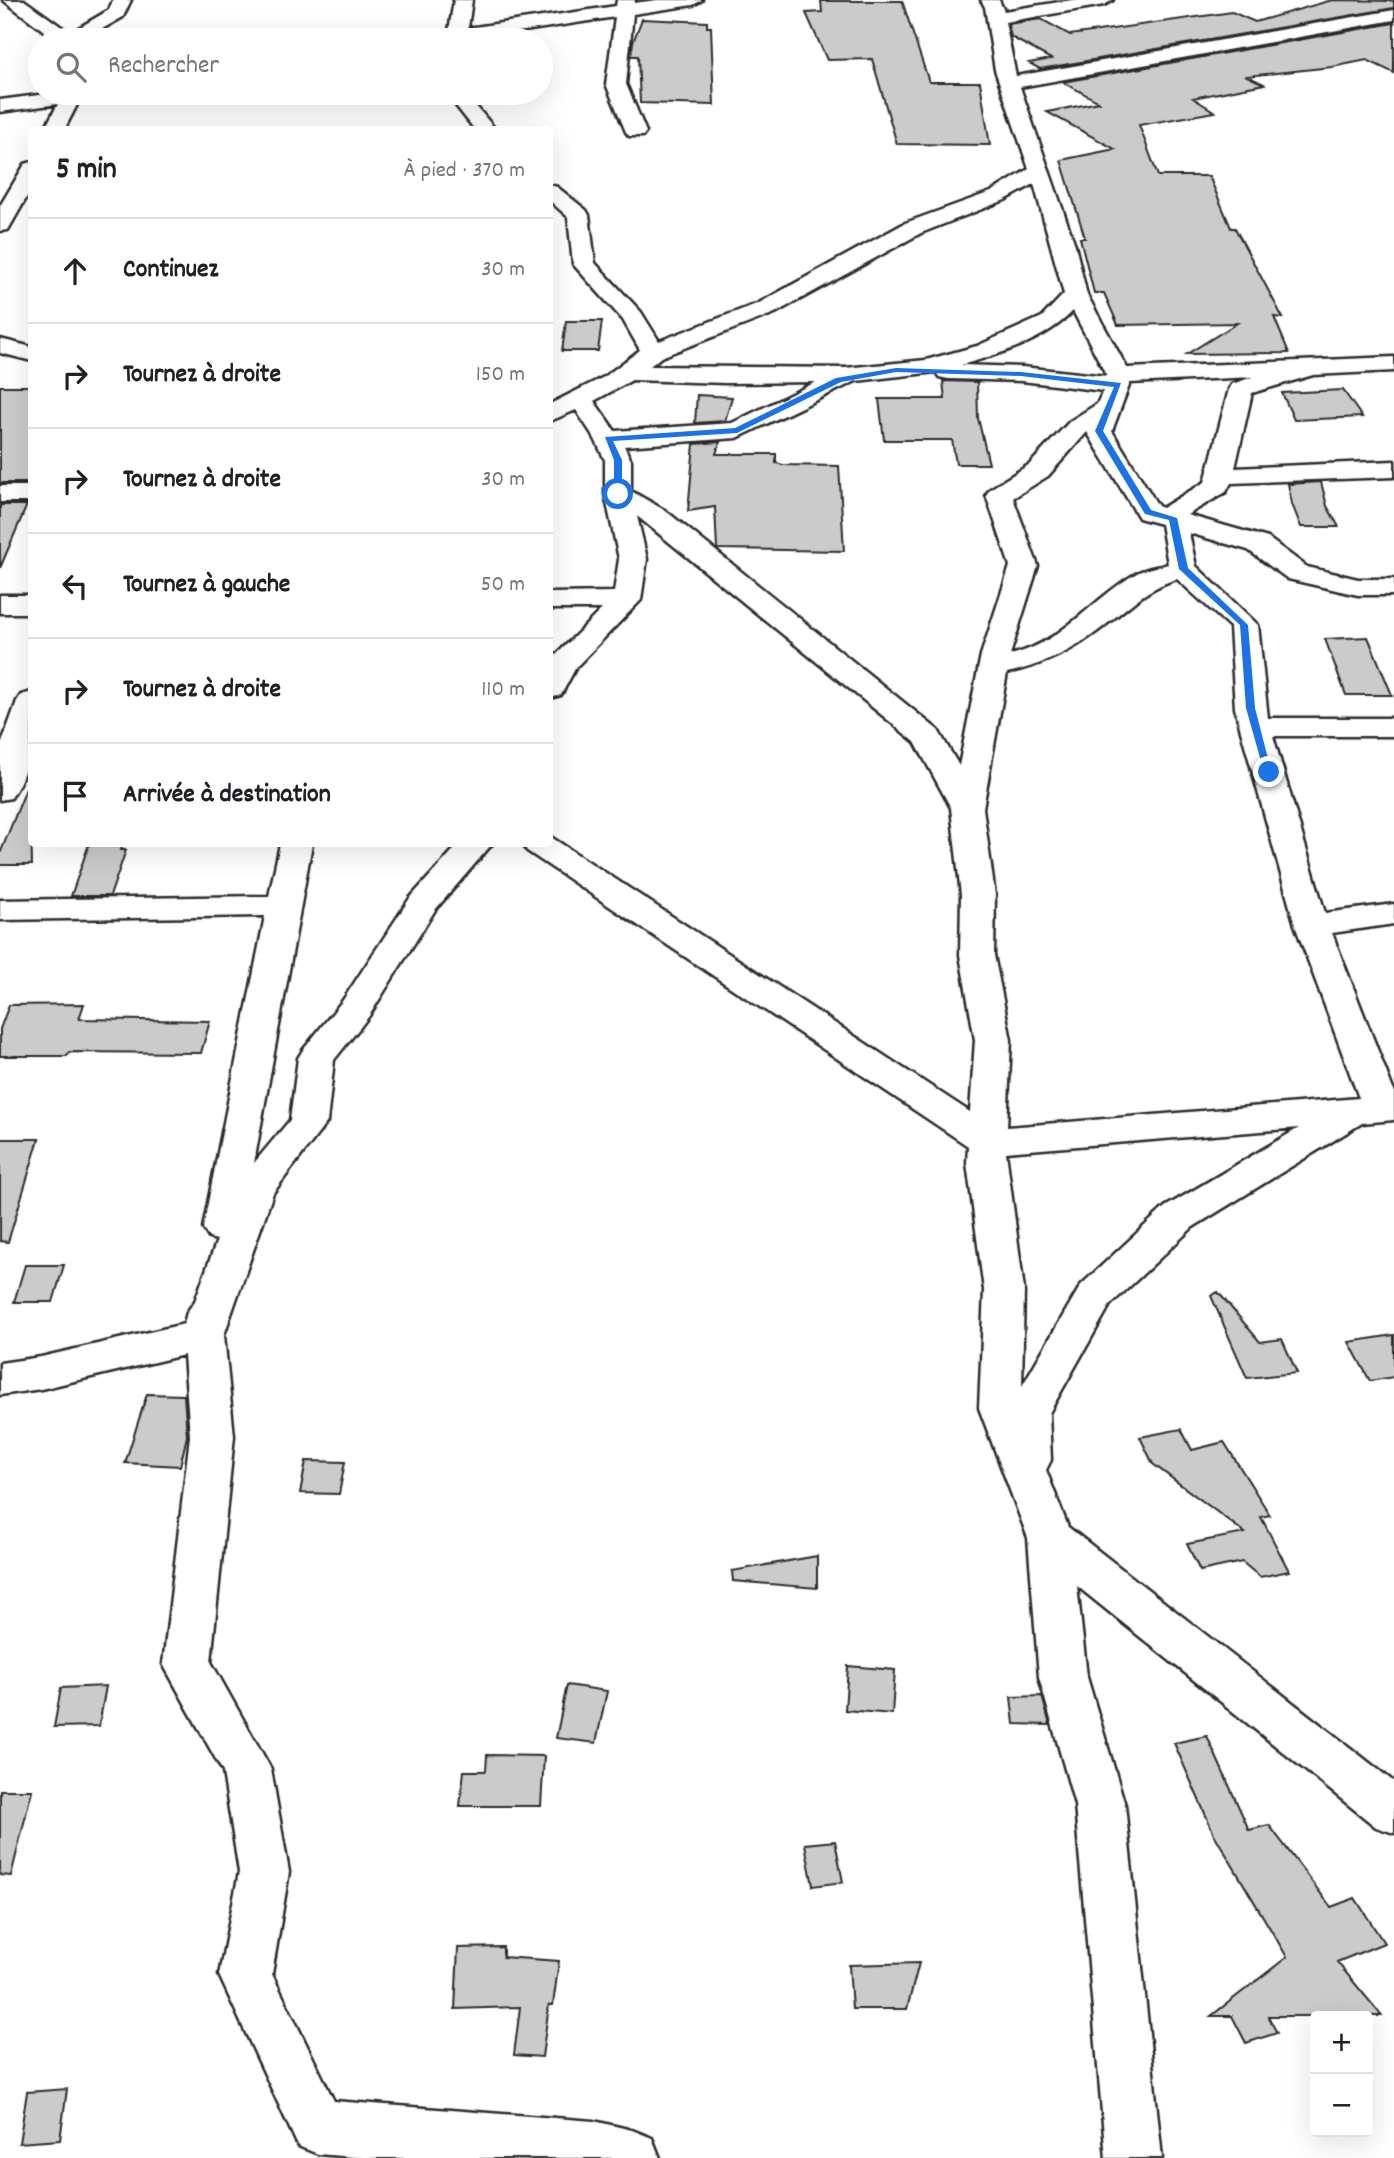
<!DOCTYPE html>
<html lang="fr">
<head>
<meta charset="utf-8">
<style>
	:root { --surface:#fff; --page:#f6f6f6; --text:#202124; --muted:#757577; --line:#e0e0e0 }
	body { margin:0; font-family:Dekko,sans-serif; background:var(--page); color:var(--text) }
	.controls { position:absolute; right:21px; bottom:21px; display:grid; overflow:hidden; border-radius:7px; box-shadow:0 7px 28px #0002 }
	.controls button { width:63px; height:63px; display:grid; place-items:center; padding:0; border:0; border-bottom:2px solid var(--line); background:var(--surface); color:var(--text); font:35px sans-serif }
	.stop { position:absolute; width:21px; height:21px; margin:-16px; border:5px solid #1a73e8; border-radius:50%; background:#fff }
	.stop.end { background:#1a73e8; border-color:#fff; box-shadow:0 2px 7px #0008 }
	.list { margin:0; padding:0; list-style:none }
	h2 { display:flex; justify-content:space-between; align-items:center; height:91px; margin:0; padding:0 28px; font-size:30px }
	h2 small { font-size:23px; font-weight:400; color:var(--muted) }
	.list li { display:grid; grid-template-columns:46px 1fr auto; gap:21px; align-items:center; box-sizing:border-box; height:105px; padding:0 28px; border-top:2px solid var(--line) }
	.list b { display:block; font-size:26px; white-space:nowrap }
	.list em { font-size:23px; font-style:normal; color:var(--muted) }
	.icon { flex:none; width:38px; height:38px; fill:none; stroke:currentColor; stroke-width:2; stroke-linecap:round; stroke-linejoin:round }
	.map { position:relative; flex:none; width:1394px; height:2158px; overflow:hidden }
	.search { position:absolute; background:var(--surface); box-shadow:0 7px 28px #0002; left:28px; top:28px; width:525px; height:77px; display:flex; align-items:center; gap:18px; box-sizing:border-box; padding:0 24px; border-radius:38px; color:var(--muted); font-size:26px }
	.panel { position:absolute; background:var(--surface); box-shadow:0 7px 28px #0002; left:28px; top:126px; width:525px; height:721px; border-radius:7px }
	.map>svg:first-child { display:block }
	.building { fill:#cbcbcb; stroke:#2b2b2b; stroke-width:2 }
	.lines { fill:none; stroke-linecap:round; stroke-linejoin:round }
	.minor-casing { stroke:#2b2b2b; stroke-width:5 }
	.minor { fill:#fff; fill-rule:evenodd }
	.route { fill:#1a73e8 }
</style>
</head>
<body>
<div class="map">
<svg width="1394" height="2158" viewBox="0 0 1394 2158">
	<rect width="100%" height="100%" fill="#fff"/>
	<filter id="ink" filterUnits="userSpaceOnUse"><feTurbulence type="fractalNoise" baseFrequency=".0143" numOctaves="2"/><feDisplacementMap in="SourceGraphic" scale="14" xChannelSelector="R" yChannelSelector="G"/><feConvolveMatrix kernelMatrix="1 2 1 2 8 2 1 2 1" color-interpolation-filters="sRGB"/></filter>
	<g filter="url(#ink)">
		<path class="building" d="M1332 0 1394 1V8L1040 69 1029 63 1051 59 1011 37 1008 24 1041 19 1070 35 1232 12 1255 22Z
			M821 1H902L929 82H980L990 145 897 144 872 59 827 60 806 13 822 12Z
			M642 19 707 22V27H711L714 105 640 103 638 56H631L633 42Z
			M1394 23V73L1367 60 1332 67 1247 76 1264 84 1193 98 1215 112 1139 125 1158 176H1209L1231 228H1235L1283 318 1274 317 1289 353 1187 354 1237 323 1118 325 1104 293H1094L1080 238H1085L1061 160 1115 149 1047 112 1099 102 1063 82Z
			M566 321H602L598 351H562Z
			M943 381 977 382 978 418 989 464H956L952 440H884L879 399H945Z
			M0 386H32V483H0Z
			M1343 390 1362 417 1294 420 1282 393Z
			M697 395 732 397 725 421 695 423Z
			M720 442 716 454H776V463L783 465 839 466 844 551 717 549 715 507 688 511 694 444Z
			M1321 482 1327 506 1339 527H1301L1292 504 1288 484Z
			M0 505H27L0 568Z
			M1368 637 1392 695H1346L1325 639Z
			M30 779 32 865H0V854Z
			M89 844H123L121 850H126L110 896H71Z
			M84 1004 79 1019 210 1021 201 1053 69 1052 67 1056H0V1029L9 1005Z
			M0 1139H39L8 1242 0 1241Z
			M25 1265H64L53 1302H14Z
			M1218 1292 1260 1342 1282 1339 1297 1373 1247 1378 1211 1296Z
			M1394 1335V1377L1370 1381 1349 1342Z
			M147 1394 184 1395 187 1436 180 1466 125 1463Z
			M1181 1429 1192 1450 1224 1442 1270 1515 1261 1517 1289 1571 1260 1577 1242 1562 1200 1571 1187 1544 1245 1533 1153 1464 1140 1437Z
			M306 1461 345 1462 339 1494 300 1493Z
			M817 1556V1588L733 1581 732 1571Z
			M848 1666 895 1670 892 1714 845 1710Z
			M567 1685 607 1691 596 1743 556 1738Z
			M106 1686 99 1726 54 1727 61 1688Z
			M1042 1696 1050 1725 1014 1724 1011 1697Z
			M1207 1736 1249 1830 1269 1825 1331 1907 1355 1898 1384 1943 1337 1962 1382 2016H1268L1277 2033 1246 2043 1232 2016H1211L1287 1957 1214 1834 1174 1743Z
			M487 1755 544 1756 541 1806H460L464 1771H486Z
			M0 1790H32L11 1876 0 1875Z
			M835 1841 843 1882 813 1886 805 1844Z
			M503 1947V1957L559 1961 553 2005H549L542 2057 514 2055 520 2007 455 2009 458 1948Z
			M919 1963 907 2009H852L849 1965Z
			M67 2089 60 2140 19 2143 27 2092Z"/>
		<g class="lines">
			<defs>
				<path id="minor" d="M3 0H24L70 33 109 10 113 0H131L123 17 83 40H56Z
					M454 0H472L468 28 616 6 617 0H635L634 3 657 0H702L693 5 633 14 626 84 646 132 643 136H629L626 132 606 84 615 17 466 40H417L420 36 449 31Z
					M981 0H999L1004 11 1072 0H1113L1104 5 1005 22 1016 76 1394 10V20L1020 87 1075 245 1087 295 1127 368 1394 357V371L1313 375 1252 393 1235 468 1394 461V477L1231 483 1226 492 1187 515 1268 538 1307 567 1358 579H1394V595H1358L1288 579 1248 550 1189 533 1196 566 1258 625 1268 718H1394V736H1273L1325 913 1394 904V924L1332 933 1394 1092V1120L1362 1123 1193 1227 1110 1305 1049 1413 1051 1460 1046 1470 1068 1527 1394 1782V1833L1376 1827 1077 1586 1087 1677 1125 1805 1162 2158H1106L1075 1805 1039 1677 1028 1538 979 1408 984 1290 967 1163 968 1146 527 851 523 844H550L551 837 970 1112 975 1040 960 955 961 895 951 808 915 742 637 516 647 559 641 600 576 667 561 695 550 698V661L602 609H550V593L614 592 619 559 605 494V460L595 439 576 410 550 421V404L604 377 640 350 623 320 573 264 568 217 550 201V185L557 187 586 210 589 215 595 263 641 312 659 341 759 303 905 223 991 192 1029 169 995 70 985 7ZM1034 184 1064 294 1042 317 977 346 926 360 845 368 650 366 661 357 775 313 921 233 1005 200ZM1073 311 1107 376 1022 367 961 365C1000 354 1045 341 1073 311ZM936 372 939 377 948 379 1022 381 1103 391 1097 404 1070 421 1030 464 990 489 986 495 1010 566 981 655 959 766 938 730 666 511 631 491V460L624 446 737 438 856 381ZM1253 377 1232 384 1229 389 1205 482 1162 508 1158 506 1112 431 1130 383ZM632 380 725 383 816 382 732 423 615 431 594 401ZM1087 432 1139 518 1161 524 1168 564C1159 567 1146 568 1137 573 1094 597 1061 644 1010 655L1038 566 1013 498 1048 476ZM1177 579 1230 627 1235 708 1240 727 1295 925 1359 1098 1007 1127 1011 1040 994 955 995 895 983 808 1007 673C1038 666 1065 655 1091 636 1120 616 1143 588 1177 579ZM1299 1128 1165 1207 1081 1285 1022 1386 1024 1290 1006 1152Z
					M54 93H105L102 97 79 101 64 130H44L58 104 0 112V100Z
					M446 93H465L496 130H475Z
					M32 162V188L8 230 0 231V206L25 164Z
					M0 339 32 347V361L0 353Z
					M0 486H32V502H0Z
					M0 595H32V613H0Z
					M32 692C32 728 33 766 11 798L0 800V748L17 701 21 695Z
					M280 844H312L254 1163 290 1120 298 1058 303 1050 343 1000 410 898 459 844H492L435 910 369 1016 334 1060 327 1122 273 1193 224 1335 234 1436 211 1662 271 1769 289 1872 272 1974 334 2101 594 2121 632 2130 652 2138 660 2158H364L318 2154 298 2146 219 1975 239 1872 223 1772 163 1664 190 1436 184 1355 41 1389 0 1395V1363L41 1357 184 1324 187 1312 195 1301 217 1240 209 1238 203 1228 265 916 0 920V900L269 896Z"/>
			</defs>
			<use href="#minor" class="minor-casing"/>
			<use href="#minor" class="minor"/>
		</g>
	</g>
	<path class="route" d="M896 368 1021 372 1121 383 1103 431 1151 510 1177 518 1188 568 1248 625 1255 708 1272 774 1264 772 1246 708 1240 625 1179 569 1169 520 1145 514 1095 431 1114 387 1021 376 896 372 841 382 737 433 613 441 622 460V494L618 497 614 494V460L605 437 735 428 836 378Z"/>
</svg>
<div class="controls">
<button>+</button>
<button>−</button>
</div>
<div class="stop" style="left:618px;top:494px"></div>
<div class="stop end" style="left:1269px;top:772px"></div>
<div class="search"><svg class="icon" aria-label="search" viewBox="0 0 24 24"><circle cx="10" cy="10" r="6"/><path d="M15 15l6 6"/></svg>Rechercher</div>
<section class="panel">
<h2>5 min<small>À pied · 370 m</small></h2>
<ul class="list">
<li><svg class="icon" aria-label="ahead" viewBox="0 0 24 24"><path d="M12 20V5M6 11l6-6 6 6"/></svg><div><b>Continuez</b></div><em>30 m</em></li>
<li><svg class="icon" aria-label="right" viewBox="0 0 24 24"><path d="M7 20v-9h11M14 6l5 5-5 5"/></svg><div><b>Tournez à droite</b></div><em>150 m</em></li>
<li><svg class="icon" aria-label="right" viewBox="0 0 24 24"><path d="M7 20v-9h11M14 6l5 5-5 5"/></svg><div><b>Tournez à droite</b></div><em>30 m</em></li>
<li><svg class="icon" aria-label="left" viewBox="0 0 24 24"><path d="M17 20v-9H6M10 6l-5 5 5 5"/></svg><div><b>Tournez à gauche</b></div><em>50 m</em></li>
<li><svg class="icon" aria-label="right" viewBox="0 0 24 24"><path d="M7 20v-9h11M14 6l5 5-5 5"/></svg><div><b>Tournez à droite</b></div><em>110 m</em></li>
<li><svg class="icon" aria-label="arrive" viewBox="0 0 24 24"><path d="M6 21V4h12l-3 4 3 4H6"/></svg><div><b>Arrivée à destination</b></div></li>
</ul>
</section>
</div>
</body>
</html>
